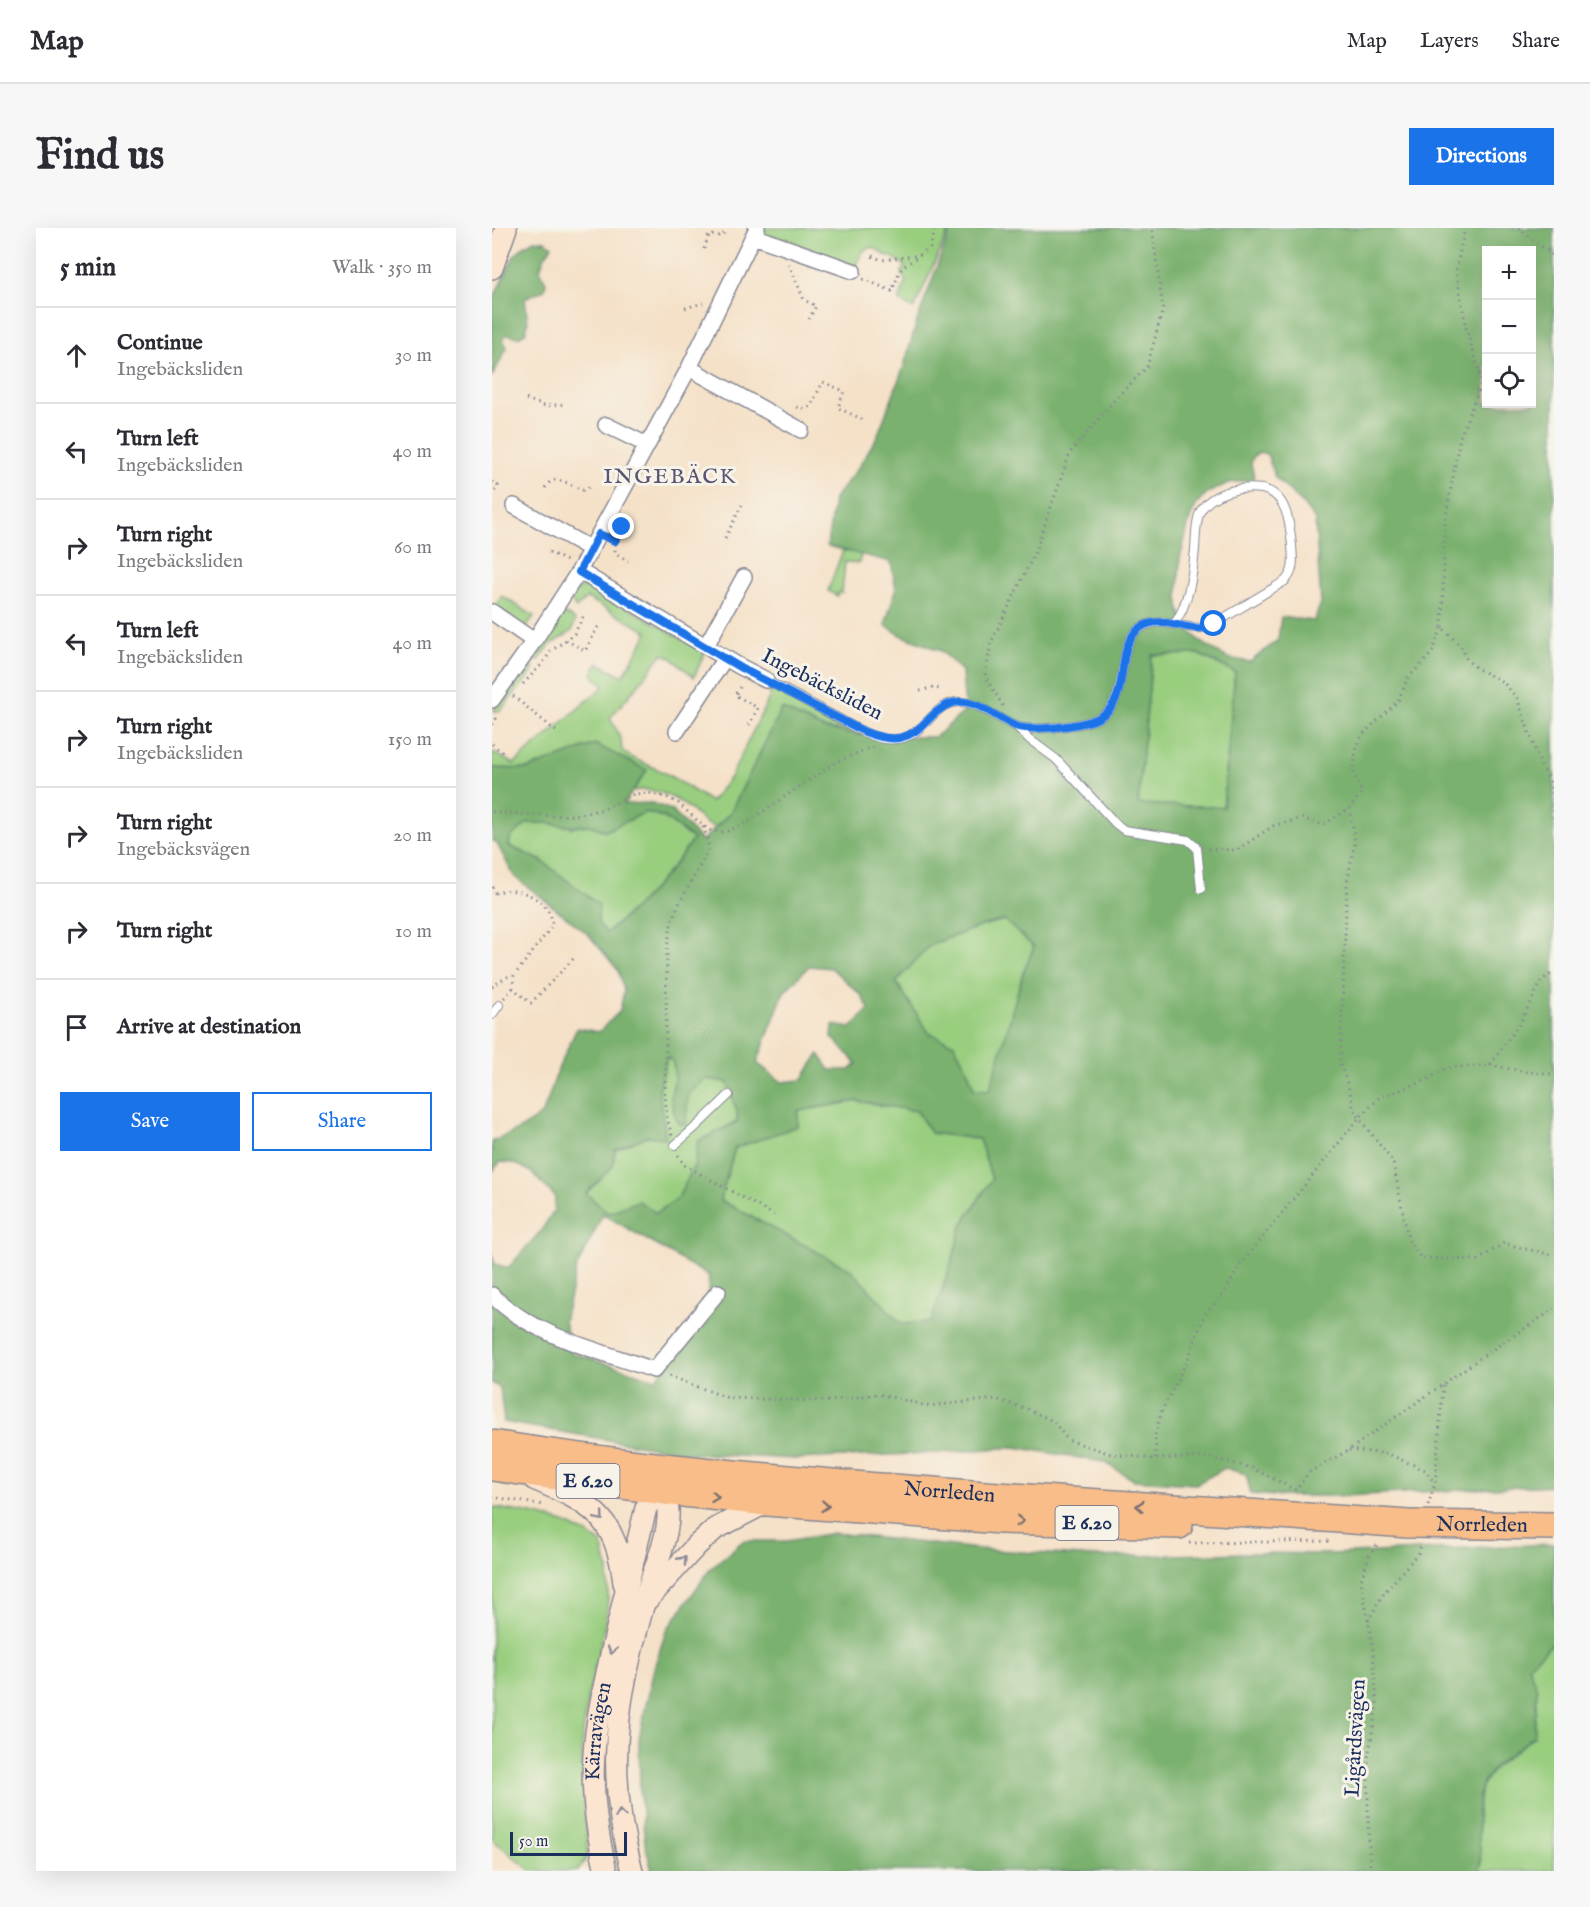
<!DOCTYPE html>
<html lang="en">
<head>
<meta charset="utf-8">
<style>
	:root { --surface:#fff; --page:#f7f7f7; --text:#2b2b33; --muted:#7c7c81; --line:#e1e1e2; --accent:#1a73e8 }
	body { margin:0; font-family:"IM FELL English",serif; background:var(--page); color:var(--text) }
	.controls { position:absolute; right:18px; top:18px; display:grid; overflow:hidden; border-radius:0px; box-shadow:0 6px 24px #0002 }
	.controls button { width:54px; height:54px; display:grid; place-items:center; padding:0; border:0; border-bottom:2px solid var(--line); background:var(--surface); color:var(--text); font:30px sans-serif }
	.scale { position:absolute; left:18px; bottom:15px; width:117px; box-sizing:border-box; padding-left:6px; border:3px solid #1b2f5e; border-top:0; font-size:16px; line-height:21px; white-space:nowrap; color:#1b2f5e; -webkit-text-stroke:4px #f7f3e8; paint-order:stroke }
	.stop { position:absolute; width:18px; height:18px; margin:-14px; border:4px solid #1a73e8; border-radius:50%; background:#fff }
	.stop.end { background:#1a73e8; border-color:#fff; box-shadow:0 2px 6px #0008 }
	.list { margin:0; padding:0; list-style:none }
	h2 { display:flex; justify-content:space-between; align-items:center; height:78px; margin:0; padding:0 24px; font-size:26px }
	h2 small { font-size:20px; font-weight:400; color:var(--muted) }
	.list li { display:grid; grid-template-columns:39px 1fr auto; gap:18px; align-items:center; box-sizing:border-box; height:96px; padding:0 24px; border-top:2px solid var(--line) }
	.list b { display:block; font-size:22px; white-space:nowrap }
	.list p { margin:0; font-size:20px; white-space:nowrap; color:var(--muted) }
	.list em { font-size:20px; font-style:normal; color:var(--muted) }
	.actions { display:flex; gap:12px; padding:18px 24px }
	.actions a { flex:1; padding:14px 0; border:2px solid var(--accent); border-radius:0px; text-align:center; font-size:21px; color:var(--accent) }
	.actions .main { background:var(--accent); color:#fff }
	.icon { flex:none; width:33px; height:33px; fill:none; stroke:currentColor; stroke-width:2; stroke-linecap:round; stroke-linejoin:round }
	.map { position:relative; flex:none; width:1062px; height:1643px; overflow:hidden; border-radius:0px }
	header { display:flex; align-items:center; gap:36px; box-sizing:border-box; height:84px; padding:0 30px; background:var(--surface); border-bottom:2px solid var(--line) }
	header strong { font-size:28px }
	nav { display:flex; gap:33px; margin-inline-start:auto; font-size:21px }
	.intro { display:flex; align-items:center; justify-content:space-between; box-sizing:border-box; height:144px; padding:0 36px }
	h1 { margin:0; font-size:42px }
	.button { padding:15px 27px; border-radius:0px; background:var(--accent); color:#fff; font-size:21px; font-weight:700 }
	main { display:flex; gap:36px; padding:0 36px }
	aside { flex:1; background:var(--surface); border-radius:0px; box-shadow:0 6px 24px #0002 }
	.map>svg:first-child { display:block }
	.green { fill:#99ce7f; stroke:#5a7e6e; stroke-width:1.5 }
	.forest { fill:#7ab16e; stroke:#4a7066; stroke-width:1.5; fill-rule:evenodd }
	.lines { fill:none; stroke-linecap:round; stroke-linejoin:round }
	.lane-casing { stroke:#888893; stroke-width:10 }
	.street-casing { stroke:#888893; stroke-width:18 }
	.secondary-casing { stroke:#888893; stroke-width:24 }
	.highway-casing { stroke:#888893; stroke-width:30 }
	.path { stroke:#888893; stroke-width:3; stroke-dasharray:1.5 4.5; stroke-linecap:butt }
	.lane { stroke:#fff; stroke-width:8 }
	.street { stroke:#fff; stroke-width:15 }
	.secondary { stroke:#fce5d0; stroke-width:21 }
	.highway { stroke:#f8bd89; stroke-width:27 }
	.highway-bridge-casing { stroke:#888893; stroke-width:30; stroke-linecap:butt }
	.highway-bridge { stroke:#f8bd89; stroke-width:27 }
	.oneway { stroke:#7e6f71 }
	.oneway2 { stroke:#8c8a97 }
	.route { stroke:#1a73e8; stroke-width:8 }
	.labels { text-anchor:middle; dominant-baseline:central; stroke-width:6; stroke-linejoin:round; paint-order:stroke }
	.shield { fill:#f7f3e8; stroke:#5d6a87; stroke-width:1.5 }
	.shield-label { font-size:20px; font-weight:bold; fill:#1b2f5e }
	.street-label { font-size:21px; fill:#1b2f5e; stroke:#f7f3e8 }
	.neighbourhood-label { font-size:22px; letter-spacing:1.5px; fill:#5a5573; stroke:#f7f3e8 }
</style>
</head>
<body>
<header>
<strong>Map</strong>
<nav><a>Map</a><a>Layers</a><a>Share</a></nav>
</header>
<div class="intro"><h1>Find us</h1><a class="button">Directions</a></div>
<main>
<aside>
<h2>5 min<small>Walk · 350 m</small></h2>
<ul class="list">
<li><svg class="icon" aria-label="ahead" viewBox="0 0 24 24"><path d="M12 20V5M6 11l6-6 6 6"/></svg><div><b>Continue</b><p>Ingebäcksliden</p></div><em>30 m</em></li>
<li><svg class="icon" aria-label="left" viewBox="0 0 24 24"><path d="M17 20v-9H6M10 6l-5 5 5 5"/></svg><div><b>Turn left</b><p>Ingebäcksliden</p></div><em>40 m</em></li>
<li><svg class="icon" aria-label="right" viewBox="0 0 24 24"><path d="M7 20v-9h11M14 6l5 5-5 5"/></svg><div><b>Turn right</b><p>Ingebäcksliden</p></div><em>60 m</em></li>
<li><svg class="icon" aria-label="left" viewBox="0 0 24 24"><path d="M17 20v-9H6M10 6l-5 5 5 5"/></svg><div><b>Turn left</b><p>Ingebäcksliden</p></div><em>40 m</em></li>
<li><svg class="icon" aria-label="right" viewBox="0 0 24 24"><path d="M7 20v-9h11M14 6l5 5-5 5"/></svg><div><b>Turn right</b><p>Ingebäcksliden</p></div><em>150 m</em></li>
<li><svg class="icon" aria-label="right" viewBox="0 0 24 24"><path d="M7 20v-9h11M14 6l5 5-5 5"/></svg><div><b>Turn right</b><p>Ingebäcksvägen</p></div><em>20 m</em></li>
<li><svg class="icon" aria-label="right" viewBox="0 0 24 24"><path d="M7 20v-9h11M14 6l5 5-5 5"/></svg><div><b>Turn right</b></div><em>10 m</em></li>
<li><svg class="icon" aria-label="arrive" viewBox="0 0 24 24"><path d="M6 21V4h12l-3 4 3 4H6"/></svg><div><b>Arrive at destination</b></div></li>
</ul>
<div class="actions"><a class="main">Save</a><a>Share</a></div>
</aside>
<div class="map">
<svg width="1062" height="1643" viewBox="0 0 1062 1643">
	<rect width="100%" height="100%" fill="#f7f3e8"/>
	<filter id="ink" filterUnits="userSpaceOnUse"><feTurbulence type="fractalNoise" baseFrequency=".0167" numOctaves="2"/><feDisplacementMap in="SourceGraphic" scale="12" xChannelSelector="R" yChannelSelector="G"/><feConvolveMatrix kernelMatrix="1 2 1 2 8 2 1 2 1" color-interpolation-filters="sRGB"/></filter>
	<filter id="wash" filterUnits="userSpaceOnUse"><feTurbulence type="fractalNoise" baseFrequency=".008" numOctaves="4" result="noise"/><feDisplacementMap in="SourceGraphic" scale="24" xChannelSelector="R" yChannelSelector="G"/><feGaussianBlur stdDeviation="1.35" result="paint"/><feColorMatrix in="noise" values="0 0 0 0 0 0 0 0 0 0 0 0 0 0 0 0 0 1.4 0 .05"/><feComposite in="paint" operator="in"/></filter>
	<g filter="url(#wash)">
		<rect width="100%" height="100%" fill="#f5e1c8"/>
		<path class="green" d="M272 0H458L422 81 407 73 414 53 409 46 413 38 400 29 393 27 381 19 372 22 363 38 272 5Z
			M351 322 369 326 367 335 353 334 350 365 347 364 345 368 336 363Z
			M97 358 103 360 213 424 202 449 177 428 170 426 152 450 118 490 129 511 130 523C142 532 155 536 169 543 186 552 202 563 219 574L239 548 279 466 257 454 258 451 287 463 373 508 330 500 290 481 238 585 224 599C214 598 208 590 201 584 183 568 163 559 140 563L154 543 103 516 36 541 0 540V524L22 536 112 458 100 446 106 435 131 448 156 404 95 370 84 380C73 368 84 359 97 358Z
			M10 368 42 388 34 401 2 379Z
			M71 386 76 387 83 392 80 403 58 417 47 432H40L38 430 66 388Z
			M706 426 743 444 731 579 646 577 660 427Z
			M36 435 42 439 39 446 8 483H1Z
			M154 584 171 589 201 611C177 647 147 678 114 705L68 649 50 633 17 618 18 610 35 595H55L81 599 97 597 114 603Z
			M512 692 542 719 531 745 499 862 482 861 475 841 462 816 437 805 404 754 438 717 489 698Z
			M175 829 181 834 183 848 179 869 193 896 196 867 213 850 235 854 245 883V894L206 913 203 936 186 970 164 985 146 973 116 985 94 965 121 938 123 922 155 908 174 910 167 863Z
			M365 873 425 883 439 905 487 911 500 951 470 997 460 1034 439 1094 409 1097 359 1042 228 972 243 920 306 898V883Z
			M0 1279 45 1287 72 1295 95 1306 110 1316 116 1341V1372L113 1397 96 1468 90 1513 91 1569 96 1627 86 1643H39L0 1611Z
			M1062 1414V1643H987L989 1638 985 1583 989 1558 1003 1539 1042 1508 1045 1461 1036 1438Z"/>
		<path class="forest" d="M459 0H1062V1257L852 1268H785L759 1266 754 1246 733 1240 704 1256 642 1252 612 1234 523 1219 445 1225 303 1231 193 1225 12 1194 8 1160 0 1155V1027L3 1036 16 1040 48 1004 62 983 63 969C46 951 35 934 8 934L0 944V914L30 900 51 885 67 839 85 800 107 804 128 783 132 763 126 742 96 706 22 648 4 614 0 613V540L36 541 103 516 155 542 132 576 160 575 179 582 210 613 238 585 290 481 330 500 373 508 443 509 473 483 470 443 449 423 409 407 393 397 404 361 399 334 335 318 342 271 366 240 385 209 412 138 425 93ZM994 22H1040V176H994ZM767 224 775 226 783 249 810 275 823 292 829 375 822 393 789 389 786 412 758 434 735 430 709 414 694 399 688 383 686 369 688 330 698 290 706 274 714 266 736 255 760 252 762 249 759 236 761 229ZM706 426 743 444 731 579 646 576 660 427ZM154 584 172 589 201 611C177 647 147 678 114 705L106 695 107 677 50 633 17 618 18 610 35 595H55L81 599 97 597 114 603ZM512 692 542 719 531 745 498 862 482 861 475 841 462 816 437 805 404 754 438 717 489 698ZM317 738 339 740 369 767 377 781 359 800 341 797 340 809 365 836 358 842H338L327 826 310 852 290 854 265 835 292 764ZM175 829 181 834 183 848 179 869 182 885 187 896H194L196 867 213 851 235 854 245 883V894L206 913 203 936 186 970 164 985 146 973 116 985 94 965 121 938 123 922 155 908 174 910 167 863ZM365 873 425 883 439 905 487 911 500 951 470 997 460 1034 439 1094 409 1096 359 1042 228 972 243 920 306 898V883ZM111 986 217 1048 214 1095 163 1151 80 1125 72 1093 84 1041Z
			M42 12 53 13 60 18 53 28 48 41 54 55 52 62 33 70 36 95 33 105 26 109 15 106 11 111 15 120 0 149V73L22 28 32 18Z
			M342 1305 486 1321 604 1329 758 1325 838 1326 1062 1316V1414L1036 1438 1045 1461 1042 1508 1003 1538 989 1558 985 1583 989 1638 987 1643H160L153 1615 148 1563 147 1510 162 1440 174 1403 219 1340 251 1313H295Z"/>
	</g>
	<g filter="url(#ink)">
		<g class="lines">
			<defs>
				<path id="lane" d="M274 452C297 464 320 476 342 488 357 496 375 508 392 511 402 512 414 511 422 505 438 495 447 472 470 474 489 476 506 491 523 498 539 504 593 498 608 489 643 469 618 411 654 397 676 389 695 404 717 399L793 353C803 343 801 331 800 318 798 298 796 266 770 261 749 258 719 264 708 284 703 295 704 310 703 321 701 345 697 376 682 396
					M525 499 537 511 564 531 623 595 632 602 696 612 705 620 709 661
					M0 787 7 777
					M183 917 206 897 237 867"/>
				<path id="street" d="M261 8 361 43
					M197 140 309 202
					M114 197 155 217
					M22 278 99 321
					M87 343 247 438 274 452
					M0 384 42 413
					M214 418 252 349
					M0 472 42 413 87 343 197 140 265 0
					M185 503 233 430
					M0 1067C40 1108 109 1123 162 1142L226 1064"/>
				<g id="secondary">
					<path d="M0 40 14 0"/>
					<path d="M42 1251C100 1276 124 1288 132 1355"/>
					<path d="M156 1371 204 1318 223 1301 275 1274"/>
					<path id="s1" d="M114 1643C105 1605 99 1565 102 1526 104 1492 112 1459 119 1427 130 1378 142 1329 154 1280L160 1271 180 1258"/>
					<path d="M140 1643C126 1592 121 1542 127 1490 132 1446 144 1402 156 1361 163 1339 175 1312 176 1290 177 1276 174 1264 165 1252"/>
				</g>
				<g id="highway">
					<path id="s2" d="M0 1216C121 1236 241 1246 363 1257 547 1272 732 1283 916 1296"/>
					<path d="M0 1239 172 1263 275 1274 509 1292 687 1297"/>
				</g>
			</defs>
			<use href="#lane" class="lane-casing"/>
			<use href="#street" class="street-casing"/>
			<use href="#secondary" class="secondary-casing"/>
			<use href="#highway" class="highway-casing"/>
			<path class="path" d="M1026 0 1062 28
				M212 21 217 7 230 8 233 3
				M380 28 390 32 428 27
				M297 36 312 72 324 78 317 91
				M371 51 400 63 407 45 411 39 438 20 443 3
				M193 80 211 75
				M34 171 53 178 74 176
				M305 179 313 181 318 179 331 154 352 163 346 180 372 192
				M0 254 6 258 3 263
				M53 260C63 243 77 258 91 262L97 259
				M233 310 250 277
				M120 312 123 313V325L136 333
				M123 313 130 299
				M57 324 77 334
				M950 399 953 294 968 209 990 154 974 99 964 42 973 0
				M74 412 93 423 107 397
				M31 456 51 435 59 423 82 406 91 389
				M248 459 243 467 266 480 257 497
				M428 463 441 459 450 462
				M21 468 64 503
				M511 478 493 448 499 415 543 324 578 225 624 170 655 139 671 81 660 0
				M0 496 4 491 2 488
				M0 516 12 526
				M0 584 60 588 83 587 112 581 142 566 157 565 177 570 186 575 209 596 219 603 234 604 257 593 344 534 381 519
				M1062 590 1061 570 1058 552 1049 538 1025 470 1011 454 984 440 975 432 969 419 950 399 940 425 916 450 906 473 870 507 864 523 861 543 870 564 858 580 863 614 855 655 848 834 858 864 861 879 867 890 901 934 916 1011 929 1030 986 1032 1012 1015 1033 1021 1062 1027
				M716 621 745 622 781 598 809 590 831 597 858 580
				M0 659 3 665 0 668
				M3 665C24 656 62 672 60 698L22 748 21 760 37 774 39 775 83 729
				M0 759 14 749 21 748
				M12 770 21 760
				M998 837 1035 844 1062 846
				M180 907 175 890 173 865 175 720 180 692 187 676 216 623V612L211 598
				M186 927 192 937 282 987
				M177 1148 236 1170 337 1173 386 1166 436 1178 504 1171 535 1181 561 1193 576 1212 619 1226 664 1231 716 1229 760 1240 804 1262 817 1244 857 1222 994 1126 1062 1081
				M857 1222 896 1226 933 1242 942 1254
				M664 1231 663 1205 670 1182 694 1135 713 1086 732 1065 749 1036 867 890 888 869 928 855 955 840 998 837 1029 793 1050 752 1062 744
				M0 1269 52 1277
				M936 1277 943 1256 951 1157
				M697 1315 841 1313
				M876 1393 892 1365 927 1324 929 1316
				M878 1643 876 1592V1530L885 1474 880 1413 869 1352 877 1328 886 1315"/>
			<use href="#lane" class="lane"/>
			<use href="#street" class="street"/>
			<use href="#secondary" class="secondary"/>
			<use href="#highway" class="highway"/>
			<defs>
				<g id="highway-bridge">
					<path id="s3" d="M916 1296 1062 1298"/>
				</g>
			</defs>
			<use href="#highway-bridge" class="highway-bridge-casing"/>
			<use href="#highway-bridge" class="highway-bridge"/>
		</g>
		<defs><path id="oneway-chevron" d="M-2-3.5L2.5 0L-2 3.5" fill="none" stroke-width="1.6" stroke-linecap="round" stroke-linejoin="round" transform="scale(1.5)"/></defs>
		<g class="oneway">
			<use href="#oneway-chevron" transform="translate(223 1269) rotate(6)"/>
			<use href="#oneway-chevron" transform="translate(333 1278) rotate(4)"/>
			<use href="#oneway-chevron" transform="translate(648 1278) rotate(-176)"/>
			<use href="#oneway-chevron" transform="translate(528 1293) rotate(2)"/>
		</g>
		<g class="oneway2">
			<use href="#oneway-chevron" transform="translate(108 1289) rotate(50)"/>
			<use href="#oneway-chevron" transform="translate(191 1332) rotate(-48)"/>
			<use href="#oneway-chevron" transform="translate(120 1422) rotate(102)"/>
			<use href="#oneway-chevron" transform="translate(128 1586) rotate(-98)"/>
		</g>
	</g>
	<g class="lines" filter="url(#ink)">
		<path class="route" d="M130 299 123 313 107 306 87 344 249 440 373 504C402 515 417 513 438 490 445 483 454 475 465 474 483 471 507 491 523 498 539 504 593 498 608 489 642 469 620 420 648 400 672 383 698 410 722 396"/>
	</g>
	<g class="labels">
		<g class="shield">
			<rect x="64.5" y="1236" width="63" height="34" rx="4.5"/>
			<rect x="563.5" y="1278" width="63" height="34" rx="4.5"/>
		</g>
		<g class="shield-label">
			<text x="96" y="1253">E 6.20</text>
			<text x="595" y="1295">E 6.20</text>
		</g>
		<g class="street-label">
			<text transform="translate(330 457) rotate(27)">Ingebäcksliden</text>
			<text stroke="none"><textPath href="#s2" startOffset="460">Norrleden</textPath></text>
			<text stroke="none"><textPath href="#s3" startOffset="74">Norrleden</textPath></text>
			<text stroke="none"><textPath href="#s1" startOffset="141">Kärravägen</textPath></text>
			<text transform="translate(864 1510) rotate(-87)">Ligårdsvägen</text>
		</g>
		<g class="neighbourhood-label">
			<text x="178" y="249">INGEBÄCK</text>
		</g>
	</g>
</svg>
<div class="controls">
<button>+</button>
<button>−</button>
<button><svg class="icon" aria-label="locate" viewBox="0 0 24 24"><circle cx="12" cy="12" r="6"/><path d="M12 2v4M12 18v4M2 12h4M18 12h4"/></svg></button>
</div>
<div class="scale">50 m</div>
<div class="stop" style="left:722px;top:396px"></div>
<div class="stop end" style="left:130px;top:299px"></div>
</div>
</main>
</body>
</html>
